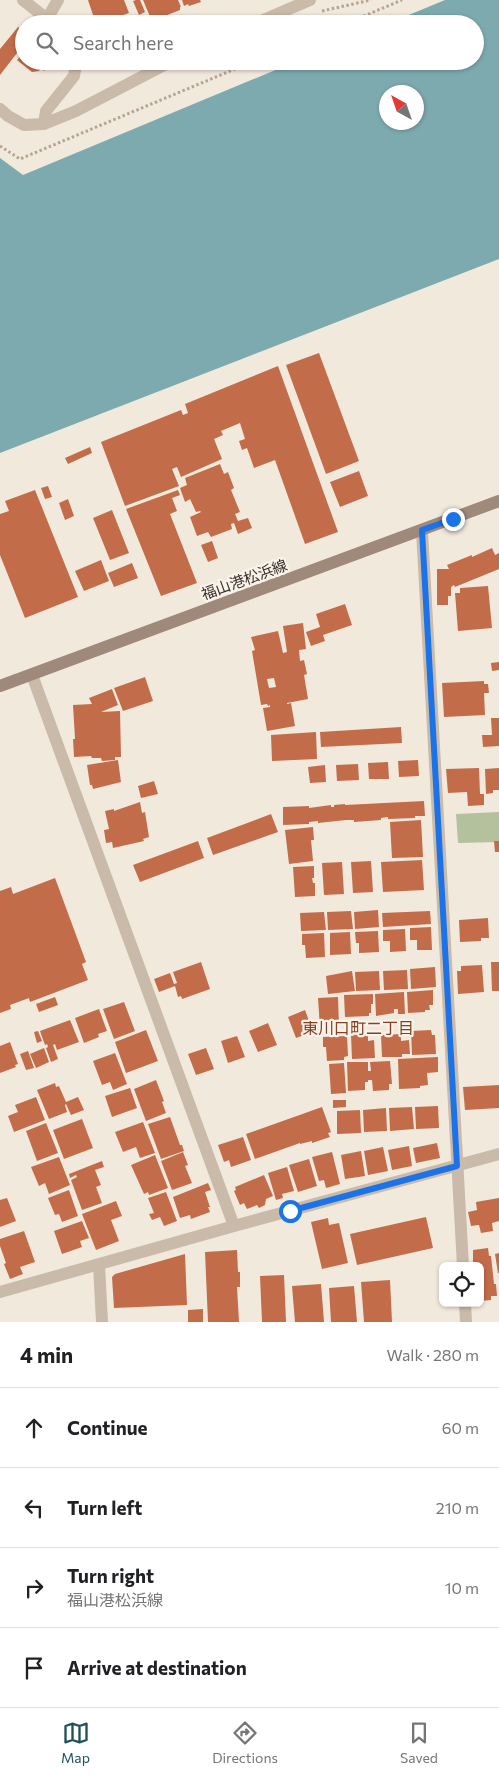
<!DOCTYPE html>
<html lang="en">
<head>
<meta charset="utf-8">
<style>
	:root { --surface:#fff; --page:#f6f6f6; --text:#202124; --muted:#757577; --line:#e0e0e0; --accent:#1f5258 }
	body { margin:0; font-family:Commissioner,"Noto Sans JP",sans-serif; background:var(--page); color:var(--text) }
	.controls { position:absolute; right:15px; bottom:15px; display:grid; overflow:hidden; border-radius:8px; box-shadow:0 1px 4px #0004 }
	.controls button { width:45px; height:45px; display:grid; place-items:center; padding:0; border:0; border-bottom:1px solid var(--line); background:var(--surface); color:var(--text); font:25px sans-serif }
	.compass { position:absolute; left:379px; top:85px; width:45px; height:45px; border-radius:50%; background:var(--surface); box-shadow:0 1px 4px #0004; rotate:320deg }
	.stop { position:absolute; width:15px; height:15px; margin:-11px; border:4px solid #1a73e8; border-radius:50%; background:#fff }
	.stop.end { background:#1a73e8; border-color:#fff; box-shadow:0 1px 5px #0008 }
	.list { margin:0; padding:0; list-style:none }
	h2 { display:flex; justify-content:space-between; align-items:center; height:65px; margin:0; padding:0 20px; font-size:21px }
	h2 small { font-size:16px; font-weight:400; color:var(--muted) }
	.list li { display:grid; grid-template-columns:32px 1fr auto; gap:15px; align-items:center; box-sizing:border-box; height:80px; padding:0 20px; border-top:1px solid var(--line) }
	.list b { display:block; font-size:19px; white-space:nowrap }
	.list p { margin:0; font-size:16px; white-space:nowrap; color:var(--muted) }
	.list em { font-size:16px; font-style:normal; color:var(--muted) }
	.icon { flex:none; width:28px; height:28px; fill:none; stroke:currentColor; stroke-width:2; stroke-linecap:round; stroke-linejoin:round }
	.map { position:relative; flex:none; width:499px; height:1322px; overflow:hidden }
	.search { position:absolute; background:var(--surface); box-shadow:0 1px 4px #0004; left:15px; right:15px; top:15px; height:55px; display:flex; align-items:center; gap:12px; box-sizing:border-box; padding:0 18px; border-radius:28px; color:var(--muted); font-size:19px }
	.sheet { height:385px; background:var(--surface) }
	nav { display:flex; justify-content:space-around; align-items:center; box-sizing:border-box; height:70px; border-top:1px solid var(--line); background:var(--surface); font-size:14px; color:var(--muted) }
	nav a { display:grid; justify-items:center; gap:2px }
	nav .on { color:var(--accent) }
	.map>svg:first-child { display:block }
	.green { fill:#b3c19d }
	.water { fill:#7daaaf; fill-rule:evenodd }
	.building { fill:#c36c4a; fill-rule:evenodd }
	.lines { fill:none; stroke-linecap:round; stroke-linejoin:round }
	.path { stroke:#b6a493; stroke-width:3; stroke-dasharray:2.5 2.5; stroke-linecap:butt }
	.street { stroke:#cabaa9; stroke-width:12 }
	.secondary { stroke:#9e897a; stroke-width:12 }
	.route { stroke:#1a73e8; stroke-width:6 }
	.labels { text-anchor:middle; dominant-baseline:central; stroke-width:4.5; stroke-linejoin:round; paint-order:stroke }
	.street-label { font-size:15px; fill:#372e29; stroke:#f9f3ea }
	.neighbourhood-label { font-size:16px; fill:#853f23; stroke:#f9f3ea }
</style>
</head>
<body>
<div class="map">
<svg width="499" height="1322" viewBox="0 0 499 1322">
	<rect width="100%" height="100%" fill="#f2e9dd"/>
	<path class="green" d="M499 812V842L458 843 456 814Z"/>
	<path class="water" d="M445 0H499V259L0 453V158L23 175 297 61H475V24H387ZM386 92H416V122H386Z"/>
	<path class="building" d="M88 0H124L129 13 96 24Z
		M136 0H140L145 12 139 15 133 1Z
		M143 0H178L181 7H180V10L157 19V17L151 19Z
		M182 0H200L201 2 189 6 188 4 184 6Z
		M24 25V44L0 75V49L18 27 21 29Z
		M24 52V61H52L44 71 41 68 39 71 32 72 17 60Z
		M319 353 359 461 326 474 286 365Z
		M278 366 338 532 305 544 275 460 254 468 247 448 242 450 239 441 245 439 240 423 221 431 223 435 214 439 222 459 181 477 177 467 172 469 179 486 125 506 101 442 181 410 183 415 188 413 185 404Z
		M90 447 92 453 68 464 65 458Z
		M220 464 224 474 228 472 234 488 231 490 240 512 235 514 238 521 248 518 252 528 238 534 234 523 231 524 232 529 211 537 208 532 197 536 190 517 201 512 200 511 196 512 190 499 185 502 180 488 187 485 185 478Z
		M359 471 368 496 340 507 330 482Z
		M48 486 52 497 45 499 41 488Z
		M35 490 78 597 25 618 0 555V514L9 511 5 501Z
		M178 490 180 495 172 498 177 511 170 514 197 583 161 596 126 509Z
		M68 499 74 516 65 520 59 503Z
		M112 510 129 553 110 560 93 518Z
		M212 541 218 558 208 562 201 545Z
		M492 548 495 555 499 553V569L455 587 454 585 451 587V596H448V605H437V569H449L447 565 472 555V557Z
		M101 560 109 581 84 591 75 571Z
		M132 563 138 578 114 587 108 573Z
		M488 586 492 628 458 631 455 593H460V588Z
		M345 604 352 625 323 635 325 641 311 646 306 632 320 627 316 614Z
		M303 623 306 649 299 650 300 661 304 660 307 674 304 675 308 699 287 703V704L291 703 295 726 267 731 263 708 270 707V705L268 706 267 704 261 705 252 651 255 650 251 637 278 631 283 653 287 652 283 626ZM274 678 276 687 269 688 267 679Z
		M499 662V670L492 671 491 663Z
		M145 677 153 701 123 711 114 688Z
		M484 681V684H488L489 693H484L485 715 444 717 442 683Z
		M112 689 118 705 101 712 120 711 121 757H115V760L102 761 101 758H92L91 756 74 757 73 739H75L73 705 92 704 89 698Z
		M491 718H499V746L483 747 482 735H492Z
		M401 727 402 743 321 747 320 732Z
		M316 732 317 759 272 761 271 735Z
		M118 760 121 782 93 789 92 785H90L87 765Z
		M418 760 419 776 399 777 398 761Z
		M388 762 389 779H369L368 763Z
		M358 764 359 780 337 781 336 765Z
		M325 765 326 782 310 783 308 767Z
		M479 768 480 794H484V805L468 806 467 792 448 793 446 769Z
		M499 768V790H493V793L486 794 485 769Z
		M154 781 158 794 141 798 138 786Z
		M424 801 425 816H415V818L388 819V817L381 818V820L354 822V820H346L318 823V821L309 822V824L283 825V807L309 806V808L331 805V807H334V805L345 804V805Z
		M140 802 142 813 145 812 149 837 143 839 144 841 113 848 112 842 106 843 104 830 109 829 105 811 114 809V811Z
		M271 814 278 832 213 855 207 838Z
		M421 820 423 857 392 858 390 822Z
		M313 827 314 840H311L313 861 289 864 285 830Z
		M198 841 204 858 140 882 133 865Z
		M494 841H499V852H495Z
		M422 860 424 890 383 892 381 862Z
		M371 861 373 892 353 893 351 862Z
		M342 862 344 894 324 895 322 863Z
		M314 866V878H312L313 883H315V896L295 897 293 867Z
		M55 878 86 962 82 964 88 980 30 1002 29 998 10 1005 11 1009 0 1013V891L11 887 13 894Z
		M378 910 379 927 355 929 354 912Z
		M351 911 353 929 328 930 327 912Z
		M430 911 431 924 383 927 382 913Z
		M324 912 326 930 301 931 300 913Z
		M488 918 489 938H481V941L460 942 459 920Z
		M431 927 432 950H417V940H410V928Z
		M405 929 406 951 390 952V941H383V930Z
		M378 931 379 952 359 953V943H356L355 932Z
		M350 932 351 954 330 955V933Z
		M324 933 325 957 306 958 305 945H302V934Z
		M201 962 210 989 182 999 181 996 178 997 175 986 159 992 154 979 170 973 174 984 177 983 173 972Z
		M491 962H499V991H492Z
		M482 965 484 992 458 994 457 971H461V966Z
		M435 967 436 987 411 989 410 969Z
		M407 970 408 989 384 990 383 971Z
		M352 971 355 991 328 994 326 976Z
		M379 971 380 990 356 991 355 972Z
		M433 990V1005H429L430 1010H425V1012L408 1013 407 992Z
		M404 992 405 1014H398V1009H394V1013L376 1016 375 994Z
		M373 994V1004H371V1013H369V1016L345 1017 344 995Z
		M55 997 58 1005 39 1012 36 1004Z
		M338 997 339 1027 320 1028 318 998Z
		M124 1002 135 1031 114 1039 103 1009Z
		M99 1009 107 1031 98 1034 99 1037 84 1043 75 1018Z
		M305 1010 313 1032 296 1038 288 1017Z
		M70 1020 79 1042 57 1050 55 1044 53 1045 58 1059 51 1062 46 1048 48 1047 47 1044 45 1045 40 1031Z
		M268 1023 277 1045 258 1052 249 1031Z
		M146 1030 158 1061 126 1073 115 1042Z
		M431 1030 432 1035H435L436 1054 412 1055 411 1031Z
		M38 1031 42 1041 37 1043 34 1032Z
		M368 1034V1041L374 1040 375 1058 352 1059 351 1035Z
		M401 1034V1041L409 1040 410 1054H402V1057H382L381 1035Z
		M237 1036 245 1057 228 1063 221 1041Z
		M347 1036 348 1056 344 1057V1060L327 1061 326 1047H323V1037Z
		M10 1042 18 1064 15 1065 16 1067 0 1073V1046Z
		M44 1048 49 1062 36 1068 30 1054Z
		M206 1048 214 1069 196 1075 188 1054Z
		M28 1051 34 1068 26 1070 20 1054Z
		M115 1053 127 1084 113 1090 110 1082 102 1085 93 1061Z
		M438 1057V1072L427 1073 428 1085 420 1086V1088L399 1089 398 1059Z
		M390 1061 392 1084H389V1090L373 1091 372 1080H368V1082H365V1090L348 1091 347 1062H368V1071H371L370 1062Z
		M344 1063 346 1093 331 1094 329 1064Z
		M156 1080 164 1101 162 1102 166 1113 146 1121 134 1089Z
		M55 1083 56 1087 59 1086 66 1102 78 1097 84 1110 71 1115 66 1104 65 1105 67 1112 49 1119 37 1090Z
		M499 1085V1108L465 1110 463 1087Z
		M130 1088 137 1108 112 1117 105 1096Z
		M36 1097 45 1120 14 1132 8 1116 18 1112 15 1105Z
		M333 1100H346V1107L333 1108Z
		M438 1106 439 1128 416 1129 415 1107Z
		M322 1107 331 1132 328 1133 330 1137 312 1143V1141L300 1144V1143L255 1159 246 1134Z
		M412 1107 414 1129 390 1131 389 1108Z
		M386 1108 387 1131 364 1132 363 1110Z
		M360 1110 361 1133 337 1134V1111Z
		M170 1117 180 1145H182L184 1151 161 1159 148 1124Z
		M82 1119 93 1148 64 1159 53 1130Z
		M143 1122 155 1153 140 1158 136 1147 123 1152 115 1132Z
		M46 1123 58 1153 37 1161 26 1131Z
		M243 1137 251 1160 231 1167 229 1160 224 1162 218 1145Z
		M437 1143 440 1158 416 1163 413 1148Z
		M409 1146 412 1166 392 1170 388 1150Z
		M383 1147 388 1171 368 1175 364 1151Z
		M361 1151 365 1176 345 1179 341 1155Z
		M183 1152 188 1165 185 1166 192 1183 172 1190 161 1161Z
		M332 1152 340 1184 326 1188 324 1180 319 1181 312 1157Z
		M155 1155 168 1188 149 1195 148 1192 144 1194 131 1165Z
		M59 1157 70 1185 49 1194 45 1183 39 1186 31 1167Z
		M309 1159 317 1186 298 1192 289 1165Z
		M102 1161 104 1167 95 1170 101 1185 96 1187 102 1203 82 1210 71 1180 77 1177 76 1175 70 1178 69 1174Z
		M287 1167 294 1191 282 1194 283 1198 276 1200 268 1173Z
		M264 1175 273 1196 266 1199 265 1205 259 1208 257 1205 247 1209 244 1203 240 1205 234 1191 236 1190 235 1187Z
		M208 1183 211 1190 205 1192 210 1207H208L210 1212 191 1219 190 1215 180 1218 173 1197Z
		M69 1190 78 1216 62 1222 59 1214 55 1215 48 1198Z
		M166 1192 177 1221 164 1226 160 1217 152 1220 149 1214 154 1213 148 1198Z
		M7 1198 16 1221 0 1227V1200Z
		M499 1198V1221L492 1223 493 1231 481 1233 479 1225 471 1226 468 1212 477 1210 476 1202Z
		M116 1201 122 1216 111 1220 119 1241 96 1250 82 1214Z
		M426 1217 433 1248 357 1265 350 1234Z
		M328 1218 329 1225 339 1223 348 1263 322 1269 311 1222Z
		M82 1221 89 1238 80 1241 82 1247 62 1254 54 1231Z
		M24 1231 35 1262 20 1267 23 1274 10 1279 4 1264 6 1263 0 1246V1239Z
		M488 1248 489 1256H491L494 1284H496L497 1296H491V1300L480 1301V1266H473V1250Z
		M237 1250 238 1272H240V1287H237L239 1322H208L205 1252Z
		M499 1253V1273H498L495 1254Z
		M185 1254 187 1305 114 1308 112 1277 115 1274Z
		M284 1275 286 1322H262L260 1276Z
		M390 1280 392 1322H364L361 1282Z
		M321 1284 324 1322H295L292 1286Z
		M354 1286 357 1322H331L329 1288Z
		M203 1309V1322H188V1310Z"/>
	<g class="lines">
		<path class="path" d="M322 11 371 0
			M345 24 402 0
			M0 146 20 159 254 61"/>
		<path class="street" d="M23 0 47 19 50 24
			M47 19 58 0
			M254 24 310 0
			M0 109 8 116 24 125 44 124 76 111 172 61
			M44 124 46 111 74 76 76 64 74 61
			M422 531 463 1266
			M32 675 234 1226
			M99 1265 102 1322
			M0 1292 234 1226 499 1154
			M465 1303 466 1322"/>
		<path class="secondary" d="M0 686 499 501"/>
	</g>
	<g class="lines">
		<path class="route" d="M290 1211 457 1166 422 530 453 519"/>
	</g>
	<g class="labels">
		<g class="street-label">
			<text transform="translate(244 579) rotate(-20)">福山港松浜線</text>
		</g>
		<g class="neighbourhood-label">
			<text x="358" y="1027">東川口町二丁目</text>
		</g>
	</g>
</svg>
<div class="controls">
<button><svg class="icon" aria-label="locate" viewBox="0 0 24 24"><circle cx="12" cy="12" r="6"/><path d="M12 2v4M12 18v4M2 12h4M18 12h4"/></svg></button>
</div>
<svg class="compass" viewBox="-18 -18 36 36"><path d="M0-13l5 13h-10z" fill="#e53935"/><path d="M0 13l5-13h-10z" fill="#757577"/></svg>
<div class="stop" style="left:290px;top:1211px"></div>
<div class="stop end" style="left:453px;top:519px"></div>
<div class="search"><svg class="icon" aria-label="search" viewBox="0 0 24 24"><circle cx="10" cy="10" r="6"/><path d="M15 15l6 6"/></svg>Search here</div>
</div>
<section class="sheet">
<h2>4 min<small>Walk · 280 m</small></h2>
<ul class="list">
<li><svg class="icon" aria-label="ahead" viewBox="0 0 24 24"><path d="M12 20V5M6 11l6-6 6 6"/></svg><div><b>Continue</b></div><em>60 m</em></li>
<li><svg class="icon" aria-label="left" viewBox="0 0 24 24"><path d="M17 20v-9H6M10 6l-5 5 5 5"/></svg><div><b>Turn left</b></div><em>210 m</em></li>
<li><svg class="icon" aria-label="right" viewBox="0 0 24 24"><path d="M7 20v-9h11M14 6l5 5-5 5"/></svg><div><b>Turn right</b><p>福山港松浜線</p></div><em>10 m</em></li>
<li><svg class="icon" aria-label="arrive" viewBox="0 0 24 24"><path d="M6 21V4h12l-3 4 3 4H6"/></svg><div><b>Arrive at destination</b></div></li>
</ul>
</section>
<nav>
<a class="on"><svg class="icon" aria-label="map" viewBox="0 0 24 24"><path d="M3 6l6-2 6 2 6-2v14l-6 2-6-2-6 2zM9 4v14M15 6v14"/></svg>Map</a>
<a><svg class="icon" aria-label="directions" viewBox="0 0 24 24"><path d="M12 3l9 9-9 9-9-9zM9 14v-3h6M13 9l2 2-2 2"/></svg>Directions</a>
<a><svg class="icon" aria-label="saved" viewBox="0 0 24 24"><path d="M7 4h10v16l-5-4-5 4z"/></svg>Saved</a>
</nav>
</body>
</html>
